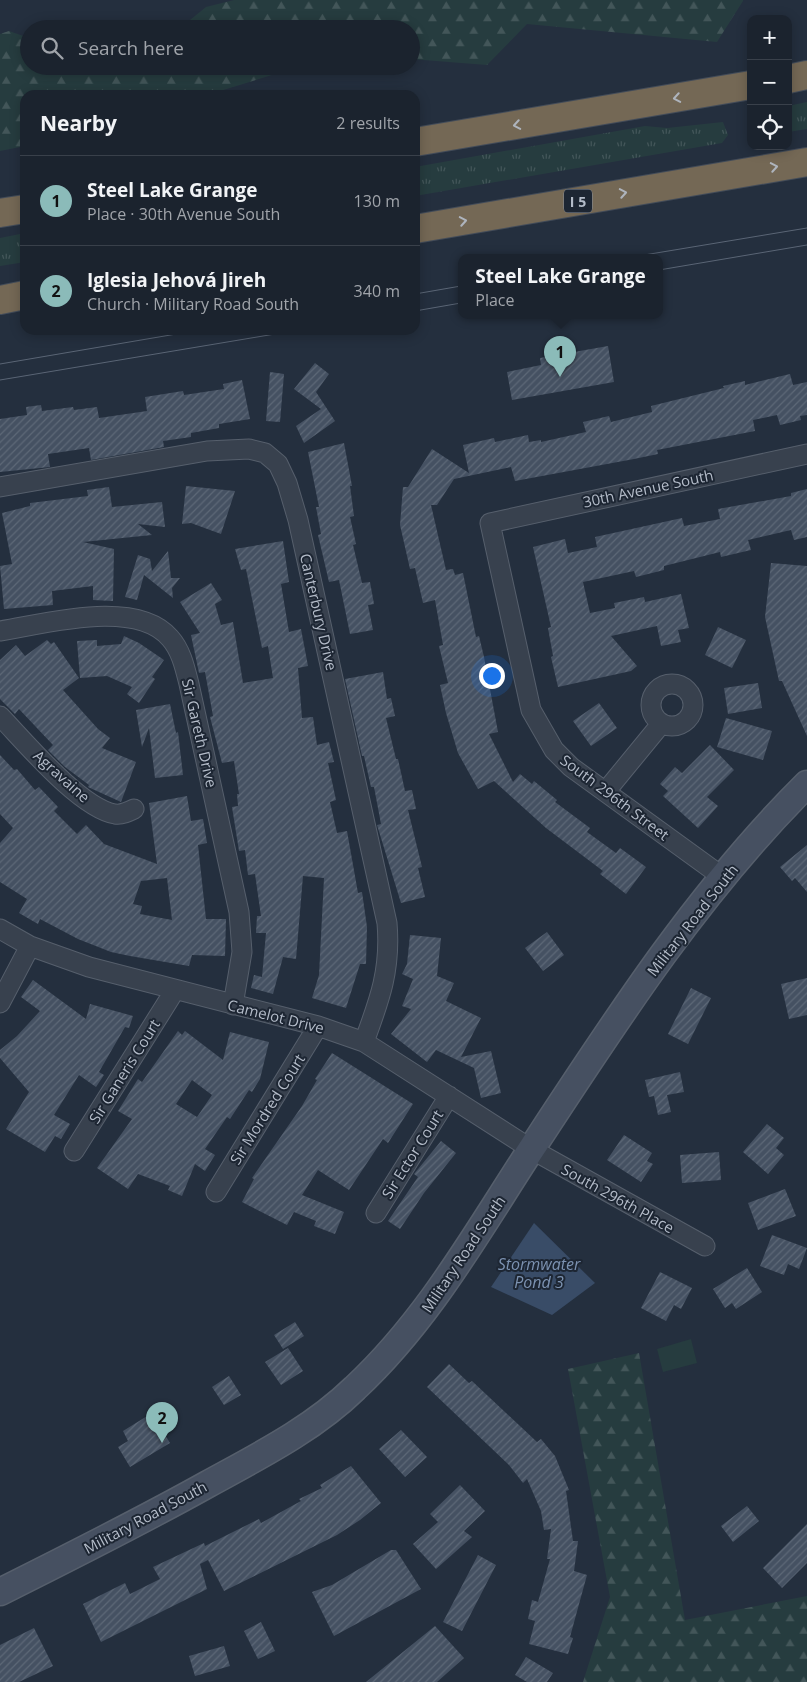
<!DOCTYPE html>
<html lang="en">
<head>
<meta charset="utf-8">
<style>
	:root { --surface:#1b232e; --page:#282f3a; --text:#f1f3f6; --muted:#a0a4aa; --line:#39404a; --accent:#8bbbb9 }
	body { margin:0; font-family:"Open Sans",sans-serif; background:var(--page); color:var(--text) }
	.controls { position:absolute; right:15px; top:15px; display:grid; overflow:hidden; border-radius:10px; box-shadow:0 2px 12px #0003 }
	.controls button { width:45px; height:45px; display:grid; place-items:center; padding:0; border:0; border-bottom:1px solid var(--line); background:var(--surface); color:var(--text); font:25px sans-serif }
	.you { position:absolute; left:491px; top:675px; width:18px; height:18px; margin:-12px; border:4px solid #fff; border-radius:50%; background:#1a73e8; box-shadow:0 0 0 8px #1a73e833 }
	.badge { display:grid; place-items:center; width:32px; height:32px; border-radius:50%; background:var(--accent); color:#111; font-size:16px; font-weight:700 }
	.pin { position:absolute; translate:-50% -41px; filter:drop-shadow(0 1px 2px #0008) }
	.pin::after { content:''; position:absolute; top:26px; width:18px; height:15px; background:inherit; clip-path:polygon(0 0,100% 0,50% 100%) }
	.popup { position:absolute; left:458px; top:254px; width:205px; height:65px; box-sizing:border-box; display:grid; place-content:center; border-radius:10px; background:var(--surface); filter:drop-shadow(0 1px 4px #0005); font-size:16px; white-space:nowrap; color:var(--muted) }
	.popup b { font-size:19px; color:var(--text) }
	.popup::after { content:''; position:absolute; left:50%; top:100%; margin-left:-10px; border:10px solid transparent; border-top-color:var(--surface) }
	.list { margin:0; padding:0; list-style:none }
	h2 { display:flex; justify-content:space-between; align-items:center; height:65px; margin:0; padding:0 20px; font-size:21px }
	h2 small { font-size:16px; font-weight:400; color:var(--muted) }
	.list li { display:grid; grid-template-columns:32px 1fr auto; gap:15px; align-items:center; box-sizing:border-box; height:90px; padding:0 20px; border-top:1px solid var(--line) }
	.list b { display:block; font-size:19px; white-space:nowrap }
	.list p { margin:0; font-size:16px; white-space:nowrap; color:var(--muted) }
	.list em { font-size:16px; font-style:normal; color:var(--muted) }
	.icon { flex:none; width:28px; height:28px; fill:none; stroke:currentColor; stroke-width:2; stroke-linecap:round; stroke-linejoin:round }
	.map { position:relative; flex:none; width:807px; height:1682px; overflow:hidden }
	.search { position:absolute; background:var(--surface); box-shadow:0 2px 12px #0003; left:20px; top:20px; width:400px; height:55px; display:flex; align-items:center; gap:12px; box-sizing:border-box; padding:0 18px; border-radius:28px; color:var(--muted); font-size:19px }
	.panel { position:absolute; background:var(--surface); box-shadow:0 2px 12px #0003; left:20px; top:90px; width:400px; height:245px; border-radius:15px }
	.map>svg:first-child { display:block }
	.grass { fill:url(#grass-tufts) }
	.forest { fill:url(#forest-firs) }
	.pitch { fill:#263c3f }
	.water { fill:#394c67 }
	.building { fill:url(#building-hatch); fill-rule:evenodd }
	.lines { fill:none; stroke-linecap:round; stroke-linejoin:round }
	.minor-casing { stroke:#565f6c; stroke-width:21 }
	.secondary-casing { stroke:#565f6c; stroke-width:29 }
	.motorway-casing { stroke:#434c59; stroke-width:30 }
	.minor { stroke:#38414e; stroke-width:19 }
	.secondary { stroke:#465061; stroke-width:26 }
	.motorway { stroke:#746855; stroke-width:28 }
	.tram { stroke:#5a6575; stroke-width:1 }
	.oneway { stroke:#aeb4bd }
	.labels { text-anchor:middle; dominant-baseline:central; stroke-width:4; stroke-linejoin:round; paint-order:stroke }
	.shield { fill:#1d2633; stroke:#878f9c; stroke-width:1 }
	.shield-label { font-size:14px; font-weight:bold; fill:#b4bcc9 }
	.street-label { font-size:15px; fill:#b4bcc9; stroke:#1d2633 }
	.water-label { font-size:16px; font-style:italic; fill:#7c92b1; stroke:#1d2633 }
</style>
</head>
<body>
<div class="map">
<svg width="807" height="1682" viewBox="0 0 807 1682">
	<defs>
		<pattern id="grass-tufts" width="24" height="20" patternUnits="userSpaceOnUse" patternTransform="scale(1.25)"><rect width="24" height="20" fill="#263c3f"/><path d="M3 7l-1-3M5 7V3M7 7l1-3M15 17l-1-3M17 17v-4M19 17l1-3" fill="none" stroke="#435659"/></pattern>
		<pattern id="forest-firs" width="22" height="20" patternUnits="userSpaceOnUse" patternTransform="scale(1.25)"><rect width="22" height="20" fill="#263c3f"/><path d="M5 1l3.5 6h-7zM16 11l3.5 6h-7z" fill="#435659"/></pattern>
		<pattern id="building-hatch" width="6" height="6" patternUnits="userSpaceOnUse" patternTransform="scale(1.25)"><rect width="6" height="6" fill="#455162"/><path d="M-1 1l2-2M0 6l6-6M5 7l2-2" fill="none" stroke="#5d6877"/></pattern>
	</defs>
	<rect width="100%" height="100%" fill="#242f3e"/>
	<path class="grass" d="M807 102V129L788 132V106Z
		M723 122 728 135 722 143 415 196V167L645 126 667 128Z
		M25 233V262L0 266V238Z"/>
	<path class="forest" d="M234 0H743V1L717 42 527 24 487 65 411 59V29H179L206 7Z
		M9 31 29 38V66H301L207 95H25V146L0 151V34Z
		M639 1353 685 1620 807 1596V1682H583L610 1597 568 1369Z"/>
	<path class="pitch" d="M691 1339 697 1363 663 1372 657 1349Z"/>
	<path class="water" d="M534 1223 595 1283 552 1315 491 1287Z"/>
	<path class="building" d="M608 346 614 382 512 400 507 372 541 365 540 358Z
		M315 363 329 374 316 392 335 421 304 443 296 426 321 409 294 389Z
		M270 372 284 374 280 422 266 421Z
		M790 374 793 385 807 382V415L800 416 801 420 780 425 777 415 753 420 755 431 657 450 658 454 634 459 515 481 511 467 454 479 437 505H431L446 570 453 569 455 575 463 573 476 637 479 636 484 657 498 732 489 734 513 782 520 774 532 784 534 781 557 800 555 802 590 828 587 832 616 853 620 848 646 867 626 894 600 874 603 871 546 828 494 781 478 789 458 753 446 713 440 685 448 683 439 646 443 645 435 600 423 603 415 568 410 569 400 525 403 487H408L432 449 469 473 463 445 494 438 495 442 528 435 529 442 541 440V442L586 432 583 422 609 416 611 422 652 412 651 406 724 388 723 386 745 381V385Z
		M242 380 250 419 219 424V428L191 433V437L163 441 164 447 91 460 89 448 48 454 50 467 0 472V419L27 415 26 407 41 405 42 411 73 407 74 410 97 407 99 418 147 411 145 397 183 391 184 395 224 389 223 384Z
		M344 443 352 486H350L354 516 350 517 356 544 353 545 362 583 370 582 374 604 368 605 373 630 350 634 339 580 329 582 318 535 321 534 316 507H319L308 452Z
		M186 486 235 491 221 534 191 523 182 524Z
		M109 487 112 507 162 502 165 527 138 524 152 535 83 542 114 549 113 601 93 600V586L52 591 53 605 4 609 0 566 12 564 2 513 30 506V503L88 496 87 490Z
		M807 489V537L794 540 791 530 748 540 751 550 721 557 720 552 664 566V570L636 577 634 571 583 582 590 613 615 608 614 603 644 597 645 602 681 594 689 628 678 630 681 642 661 646 657 626 611 636 637 666 631 671 558 687 551 657 553 656 548 628 551 627 533 547 565 539 568 553 597 547 595 537 682 518 684 526 720 519 718 509 791 496V493Z
		M283 541 289 582 281 584 289 632 301 629 308 666 298 668 302 718 313 717 317 745 329 742 334 762 328 763 336 800 330 802 337 833 347 831 358 893 362 892 367 927 366 964H360L346 1008 312 998 319 975 324 878 303 876 296 959 283 957 273 994 251 988 254 975 262 977 266 933H256L257 916H261L255 874 248 875 245 850 239 851 232 807 238 806 237 794H239L234 761 222 763 210 717 213 716 205 672 199 673 191 635 200 633 180 602 211 583 222 600 215 604 221 625 233 622 243 683 273 678 268 646 262 648 246 569 241 570 235 549Z
		M168 551 171 578H180L172 588 173 598 144 575 137 600 125 597 138 555 150 559 152 571Z
		M771 563 807 566V736L782 681H779L765 617Z
		M718 627 746 640 732 668 705 655Z
		M124 636 139 643 164 660 152 677 155 679 139 703 127 694 132 687 107 676 80 678 77 641 97 640V646L121 644Z
		M47 640 51 644 54 642 79 678 63 690 98 729 110 738 102 748 136 762 121 802 88 787 89 785 65 767 48 750 53 745 19 709 15 714 0 699V660L16 645 25 656Z
		M383 672 387 699 391 698 395 716 386 718 396 759H398L405 791 412 790 416 809 408 810 422 867 418 868 425 897 401 903 377 825 381 824 374 787H371L364 756H362L345 679Z
		M758 683 762 708 728 714 724 688Z
		M599 703 617 728 591 746 573 721Z
		M170 704 176 733 178 732 183 775 155 778 149 728 142 747 136 710Z
		M726 718 772 731 763 760 717 747Z
		M710 745 734 770 707 797 718 806 698 828 663 796 668 791 660 784 675 767 682 773Z
		M0 755 14 770 17 769 35 790 39 787 58 807 54 811 77 834 86 825 104 844 157 864 149 803 187 796 191 821 203 819 207 843 198 845 206 919H226L225 956 192 955 189 966 130 956 111 952 78 939 40 919 38 924 19 913 27 899 0 882V843L13 828 0 814ZM167 878 172 920 140 914 142 906 133 904 141 881Z
		M807 845V892L795 878 792 881 780 867Z
		M547 932 564 955 543 971 525 948Z
		M410 935 441 938 437 976 454 983 446 1001 481 1018 461 1057 491 1051 501 1093 481 1098 474 1068 436 1050 427 1062 391 1034 411 1009 402 1006 413 979 402 974 407 964Z
		M807 978V1015L789 1019 781 984Z
		M33 980 86 1019 90 1004 133 1016 129 1028 125 1027 99 1072 104 1075 96 1087 79 1075 54 1115 70 1124 61 1139 55 1136 45 1152 6 1129 29 1092 0 1058V1050L17 1036 40 1011 21 997Z
		M691 988 711 998 688 1044 668 1034Z
		M178 1031 182 1035 185 1031 223 1060 230 1032 269 1042 260 1079 252 1092 249 1090 230 1119 227 1117 205 1149 215 1155 205 1171 195 1164 182 1196 168 1190 170 1186 138 1174 128 1189 97 1168 132 1119 118 1111 138 1079 142 1082ZM192 1080 212 1095 197 1117 176 1104Z
		M332 1053 413 1104 388 1143 383 1139 349 1190 318 1170 302 1195 344 1212 335 1234 314 1226 316 1221 294 1212 287 1225 242 1202 254 1179 252 1178 302 1106 317 1080 315 1079Z
		M680 1072 684 1092 667 1095 671 1112 658 1115 654 1096 649 1097 645 1080Z
		M767 1124 784 1138 776 1148 784 1155 768 1174 743 1152Z
		M624 1135 652 1153 647 1161 653 1164 641 1182 607 1160Z
		M441 1141 456 1153 424 1193 400 1229 388 1221 418 1177 414 1174Z
		M719 1152 721 1180 682 1183 680 1155Z
		M785 1189 796 1216 758 1230 748 1203Z
		M772 1235 807 1248 799 1269 788 1264 784 1275 760 1266Z
		M747 1268 762 1292 736 1309 732 1303 725 1308 713 1289Z
		M660 1272 692 1288 681 1309 674 1305 666 1321 641 1308Z
		M295 1322 304 1336 283 1349 274 1335Z
		M288 1348 303 1371 281 1385 265 1362Z
		M449 1364 469 1383 472 1381 537 1442 541 1439 555 1456 569 1490 566 1491 573 1541H578L574 1571 587 1575 570 1637 573 1638 568 1654 529 1644 535 1621 528 1619 532 1600 538 1602 550 1559H547L551 1529 544 1530 541 1511 527 1479 523 1483 509 1465 427 1387Z
		M229 1376 241 1395 224 1405 212 1387Z
		M152 1413 170 1443 130 1467 118 1447 128 1441 123 1431Z
		M401 1430 427 1457 405 1477 379 1449Z
		M351 1466 381 1503 360 1520 337 1535 224 1591 208 1560 200 1564 207 1589 101 1642 83 1604 125 1583 130 1594 160 1579 153 1567 204 1543 205 1546 259 1519 261 1523 301 1501 299 1499 322 1488 320 1485Z
		M460 1485 485 1511 464 1531 472 1537 436 1569 413 1544 438 1522 430 1514Z
		M747 1506 759 1521 733 1542 721 1526Z
		M807 1524V1563L782 1588 763 1568Z
		M391 1550H396L421 1589 334 1636 312 1592 332 1585Z
		M478 1555 496 1565 462 1631 443 1622Z
		M261 1622 275 1651 258 1659 244 1631Z
		M435 1626 464 1658 437 1682H366Z
		M34 1628 53 1666 19 1682H0V1645Z
		M224 1646 230 1666 195 1676 189 1656Z
		M526 1657 553 1673 547 1682H527L515 1675Z"/>
	<g class="lines">
		<defs>
			<path id="minor" d="M0 487 207 451 249 449 265 453 278 464 287 483 298 520 387 923C391 969 380 999 364 1042
				M0 631C45 624 136 598 170 638 181 650 185 668 189 684L239 912 242 952 233 1005
				M651 705a21 21 0 1 1 42 0a21 21 0 1 1-42 0Z
				M0 716C25 742 80 808 115 814 122 815 128 812 134 809
				M606 791 661 724
				M724 878 571 767 554 750 531 710 490 523 807 454
				M0 929 30 946 89 967 318 1026 364 1042 531 1149 705 1246
				M0 1003 30 946
				M74 1151 175 990
				M216 1192 318 1026
				M376 1213 449 1096"/>
			<path id="secondary" d="M0 1592C70 1557 140 1522 208 1484 259 1456 313 1429 355 1388 429 1319 477 1232 532 1148 615 1021 699 891 807 784"/>
			<path id="motorway" d="M788 79 807 75
				M415 142 751 85
				M0 213 25 209
				M415 229 807 162
				M0 300 25 295"/>
		</defs>
		<use href="#minor" class="minor-casing"/>
		<use href="#secondary" class="secondary-casing"/>
		<use href="#motorway" class="motorway-casing"/>
		<use href="#minor" class="minor"/>
		<use href="#secondary" class="secondary"/>
		<use href="#motorway" class="motorway"/>
		<path class="tram" d="M626 258 807 228
			M659 270 807 245
			M415 294 461 286
			M415 311 461 303
			M0 364 200 330
			M0 380 299 330"/>
	</g>
	<defs><path id="oneway-chevron" d="M-2-3.5L2.5 0L-2 3.5" fill="none" stroke-width="1.6" stroke-linecap="round" stroke-linejoin="round" transform="scale(1.25)"/></defs>
	<g class="oneway">
		<use href="#oneway-chevron" transform="translate(677 98) rotate(170)"/>
		<use href="#oneway-chevron" transform="translate(517 125) rotate(170)"/>
		<use href="#oneway-chevron" transform="translate(774 167) rotate(-10)"/>
		<use href="#oneway-chevron" transform="translate(623 193) rotate(-10)"/>
		<use href="#oneway-chevron" transform="translate(463 221) rotate(-10)"/>
	</g>
	<g class="labels">
		<rect class="shield" x="564" y="189.5" width="28" height="23" rx="4"/>
		<g class="shield-label">
			<text x="578" y="201">I 5</text>
		</g>
		<g class="street-label">
			<text transform="translate(648 488) rotate(-12)">30th Avenue South</text>
			<text transform="translate(319 612) rotate(77)">Canterbury Drive</text>
			<text transform="translate(200 733) rotate(77)">Sir Gareth Drive</text>
			<text transform="translate(62 776) rotate(42)">Agravaine</text>
			<text transform="translate(615 797) rotate(37)">South 296th Street</text>
			<text transform="translate(692 920) rotate(-52)">Military Road South</text>
			<text transform="translate(276 1016) rotate(14)">Camelot Drive</text>
			<text transform="translate(124 1071) rotate(-58)">Sir Ganeris Court</text>
			<text transform="translate(267 1109) rotate(-58)">Sir Mordred Court</text>
			<text transform="translate(412 1154) rotate(-58)">Sir Ector Court</text>
			<text transform="translate(618 1198) rotate(29)">South 296th Place</text>
			<text transform="translate(463 1254) rotate(-56)">Military Road South</text>
			<text transform="translate(145 1517) rotate(-28)">Military Road South</text>
		</g>
		<g class="water-label">
			<text x="539" y="1264">Stormwater<tspan x="539" dy="18">Pond 3</tspan></text>
		</g>
	</g>
</svg>
<div class="controls">
<button>+</button>
<button>−</button>
<button><svg class="icon" aria-label="locate" viewBox="0 0 24 24"><circle cx="12" cy="12" r="6"/><path d="M12 2v4M12 18v4M2 12h4M18 12h4"/></svg></button>
</div>
<div class="you"></div>
<div class="pin badge" style="left:560px;top:377px">1</div>
<div class="popup"><b>Steel Lake Grange</b>Place</div>
<div class="pin badge" style="left:162px;top:1443px">2</div>
<div class="search"><svg class="icon" aria-label="search" viewBox="0 0 24 24"><circle cx="10" cy="10" r="6"/><path d="M15 15l6 6"/></svg>Search here</div>
<section class="panel">
<h2>Nearby<small>2 results</small></h2>
<ul class="list">
<li><span class="badge">1</span><div><b>Steel Lake Grange</b><p>Place · 30th Avenue South</p></div><em>130 m</em></li>
<li><span class="badge">2</span><div><b>Iglesia Jehová Jireh</b><p>Church · Military Road South</p></div><em>340 m</em></li>
</ul>
</section>
</div>
</body>
</html>
